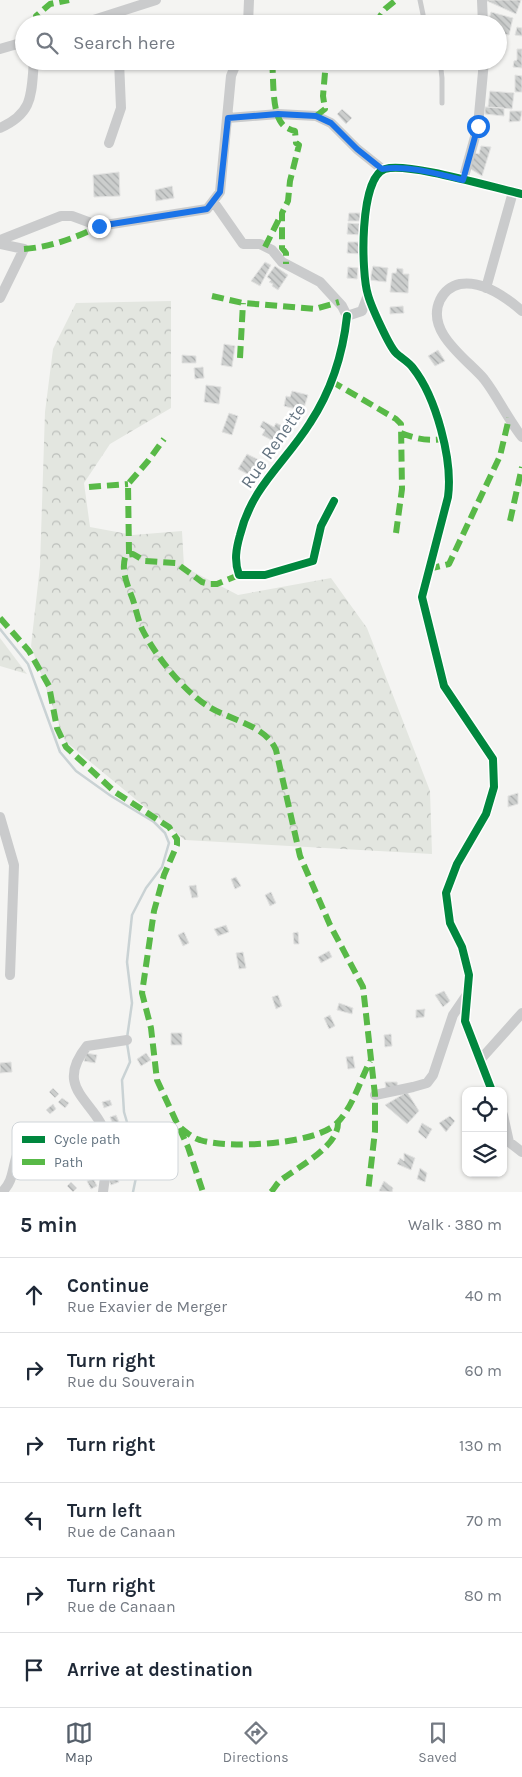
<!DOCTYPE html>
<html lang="en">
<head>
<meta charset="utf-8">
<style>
	:root { --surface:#fff; --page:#f2f2f3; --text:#1f2937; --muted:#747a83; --line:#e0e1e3; --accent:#555f6a }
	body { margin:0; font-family:Karla,sans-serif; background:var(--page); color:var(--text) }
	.controls { position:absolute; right:15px; bottom:15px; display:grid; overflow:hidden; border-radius:10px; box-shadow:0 1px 4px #0004 }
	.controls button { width:45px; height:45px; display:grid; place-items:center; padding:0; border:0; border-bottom:1px solid var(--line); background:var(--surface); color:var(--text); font:25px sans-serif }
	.stop { position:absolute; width:15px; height:15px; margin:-11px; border:4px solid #1a73e8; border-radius:50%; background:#fff }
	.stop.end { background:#1a73e8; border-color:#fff; box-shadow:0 1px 5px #0008 }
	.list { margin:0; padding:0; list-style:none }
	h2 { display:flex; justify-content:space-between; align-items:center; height:65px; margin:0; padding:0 20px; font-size:21px }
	h2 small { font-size:16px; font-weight:400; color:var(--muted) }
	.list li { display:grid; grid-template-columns:32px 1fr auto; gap:15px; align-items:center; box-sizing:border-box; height:75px; padding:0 20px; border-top:1px solid var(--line) }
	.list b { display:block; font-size:19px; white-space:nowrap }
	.list p { margin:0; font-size:16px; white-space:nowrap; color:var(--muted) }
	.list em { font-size:16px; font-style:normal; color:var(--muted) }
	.icon { flex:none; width:28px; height:28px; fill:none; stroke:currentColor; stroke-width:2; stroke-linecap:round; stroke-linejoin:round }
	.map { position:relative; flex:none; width:522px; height:1192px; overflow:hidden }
	.search { position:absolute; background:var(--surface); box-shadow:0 1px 4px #0004; left:15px; right:15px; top:15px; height:55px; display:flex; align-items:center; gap:12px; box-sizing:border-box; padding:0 18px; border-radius:28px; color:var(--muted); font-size:19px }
	.sheet { height:515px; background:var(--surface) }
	nav { display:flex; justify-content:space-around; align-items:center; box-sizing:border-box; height:70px; border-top:1px solid var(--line); background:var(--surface); font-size:14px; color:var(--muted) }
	nav a { display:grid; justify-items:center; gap:2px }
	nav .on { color:var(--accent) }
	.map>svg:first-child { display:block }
	.forest { fill:url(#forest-crowns) }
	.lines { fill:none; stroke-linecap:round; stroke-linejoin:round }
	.stream { stroke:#c9d2d4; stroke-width:2.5 }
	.building { fill:url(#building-back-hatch); stroke:#e3e3e2 }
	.lane { stroke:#cacbcc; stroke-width:5 }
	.street { stroke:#cacbcc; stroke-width:10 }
	.quiet { stroke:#58b947; stroke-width:6; stroke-dasharray:12 6; stroke-linecap:butt }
	.cycleway-casing { stroke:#fff; stroke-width:11 }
	.cycleway { stroke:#00873e; stroke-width:8 }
	.route { stroke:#1a73e8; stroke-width:6 }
	.labels { text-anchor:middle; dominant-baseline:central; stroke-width:5; stroke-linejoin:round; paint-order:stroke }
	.street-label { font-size:18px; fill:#647481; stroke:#fff }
	.key { fill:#fff; stroke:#d0d5d9; stroke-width:1 }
	.key-label { font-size:14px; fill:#647481 }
</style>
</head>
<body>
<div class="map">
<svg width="522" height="1192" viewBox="0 0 522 1192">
	<defs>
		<pattern id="forest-crowns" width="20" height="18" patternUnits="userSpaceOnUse" patternTransform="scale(1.25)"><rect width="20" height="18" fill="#e3e6e0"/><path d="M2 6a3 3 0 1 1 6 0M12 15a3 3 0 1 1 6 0" fill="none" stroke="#bcbfbb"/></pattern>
		<pattern id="building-back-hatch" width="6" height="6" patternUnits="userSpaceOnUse" patternTransform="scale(1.25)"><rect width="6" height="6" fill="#cccecd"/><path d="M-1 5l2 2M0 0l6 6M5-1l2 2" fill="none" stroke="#a9acac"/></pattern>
	</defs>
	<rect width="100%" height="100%" fill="#f4f4f2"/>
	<path class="forest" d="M171 301V408L110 444 84 483 90 527 133 535 182 531 184 567 238 595 331 578 367 628 430 791 432 854 185 840 65 741 31 646 40 566 45 412 53 349 76 303Z
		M0 638 27 674 0 666Z"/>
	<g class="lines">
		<path class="stream" d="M0 629 28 664 60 752 76 771 111 796 154 822 165 833 169 843 162 867 146 888 132 915 127 962 132 1003 127 1038
			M127 1043 130 1062 122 1080 124 1112 139 1163 133 1192"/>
	</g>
	<path class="building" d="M485 0H521L516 14Z
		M491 12 513 18 509 35 498 33V24H488Z
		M517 27 522 28V36L515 35Z
		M517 49H522V68L513 67 514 61 517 60Z
		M515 75 522 76V92H515Z
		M490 91 514 93 512 109 488 107Z
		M485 107 504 108V116L485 114Z
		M342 109 352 118 346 124 337 114Z
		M510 111H522L520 121 509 122Z
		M481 146 491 147 482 176 469 168 475 153 479 154Z
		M119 172 120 196 94 197 93 175Z
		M172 186 174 198 156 201 155 190Z
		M349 213H364L363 221H348Z
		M348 223 361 224V235L347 234Z
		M348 242H360V254L347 253Z
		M265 262 271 265 260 286 251 281Z
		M275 266 288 275 278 290 272 286 273 284 269 282 271 280 267 277Z
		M373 266 388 268 386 282 370 280Z
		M348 267 358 268 357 279 347 278Z
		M397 268 403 269V274H409L408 293 390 292 392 273H396Z
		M403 306 404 313 390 314V307Z
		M224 344 235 346 232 367 221 365Z
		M438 350 445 361 435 366 428 356Z
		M182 355 196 356V363H182Z
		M203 367 204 378 195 379 194 368Z
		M206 385 221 387 219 404 204 402Z
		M292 391 308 395 303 411 284 406 286 396 290 397Z
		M229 413 238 416 232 435 222 432Z
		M263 421 274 427 276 423 287 428 279 444 262 435 265 430 260 427Z
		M247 454 259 460 251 476 238 469Z
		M518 793V804L508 807V796Z
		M236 877 241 886 235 889 231 879Z
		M196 885 198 897 192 898 189 886Z
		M271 892 276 903 270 906 265 895Z
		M226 925 229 932 218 936 214 929Z
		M184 932 189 943 183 946 178 935Z
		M298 932 299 944H294L293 933Z
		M329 951 332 957 321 963 318 957Z
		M243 952 246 968 239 969 236 953Z
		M444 991 450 1001 443 1007 435 995Z
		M278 995 282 1006 276 1009 272 997Z
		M339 1003 353 1008 352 1014 337 1010Z
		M425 1009 424 1017 416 1018V1010Z
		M330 1015 335 1026 329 1029 324 1018Z
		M171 1033H182V1045H171Z
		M391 1034 392 1046 385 1047 384 1035Z
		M86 1053 97 1055 95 1063 84 1061Z
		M146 1053 151 1060 141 1066 137 1059Z
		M353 1056 355 1068 348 1069 346 1057Z
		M11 1062 12 1072 0 1073V1063Z
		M385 1082H397L398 1088 386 1089Z
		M53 1088 59 1094 55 1098 49 1092Z
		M407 1092 419 1111 407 1124 385 1105Z
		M62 1098 69 1103 65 1108 58 1102Z
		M110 1100 112 1105 104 1108 102 1102Z
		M53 1104 56 1109 50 1114 46 1110Z
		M116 1115 119 1122 113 1125 110 1117Z
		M450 1116 455 1121 446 1132 439 1123Z
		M422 1123 432 1129 426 1139 418 1132Z
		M404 1153 415 1158 411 1170 397 1164 400 1158 404 1161Z
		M420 1168 427 1173 425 1182 417 1179Z
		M117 1177 119 1182 111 1185 109 1180Z
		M93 1178 97 1186 91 1189 87 1181Z
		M384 1181 393 1188 392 1192 379 1191Z
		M71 1182 77 1188 73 1192 67 1186Z"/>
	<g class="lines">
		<path class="lane" d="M420 0 425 24
			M440 61 442 78V103"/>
		<path class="street" d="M482 0 483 24
			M81 24 156 0
			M248 24 249 0
			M0 49 24 42
			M228 118 278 114 316 116 331 123 357 149 382 169
			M0 128C34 113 31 94 34 61
			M109 143 121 108 119 61
			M463 180 478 126 484 61
			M213 201 243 244H260L272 250 282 262 320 282 342 306 347 316 362 311 368 295
			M0 240 61 216H72L99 226 207 209 220 192 231 76 237 61
			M0 244 24 249 0 298
			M486 288 513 192
			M522 311C506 297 483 280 460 284 451 286 444 292 440 300 425 332 467 359 484 379 498 397 507 418 522 437
			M334 501 321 526 313 561 265 575H239C234 561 236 549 240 535 252 486 285 463 310 423 331 391 343 353 347 316
			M0 817 14 865 10 975
			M480 1060 522 1013
			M492 1091 465 1021 469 975 462 947 450 923 446 893 457 864 486 814 494 787 493 759 444 686 422 597 448 497C453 460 436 397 413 368 409 362 401 358 396 353 389 346 371 306 368 295 361 274 359 177 385 169 408 162 494 188 522 194
			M375 1095 413 1087 427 1083 433 1075 453 1015 466 996
			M503 1115 509 1142 522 1152
			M2 1192C17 1178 10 1161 23 1145 51 1140 78 1144 107 1141
			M103 1192C105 1176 109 1157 107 1142 102 1102 50 1092 87 1046L127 1040"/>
		<path class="quiet" d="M37 24 36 16 50 4 69 0
			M375 24 385 9 396 0
			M272 61C274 77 271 115 284 126 287 128 291 130 295 131L296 143 299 145 290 181 288 201 282 213V248L286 253V264
			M316 116 325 109 323 96 326 61
			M265 247 281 215
			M24 249C50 247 76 238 99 226
			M212 296 243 303 315 309 339 302
			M240 358 243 303
			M331 381 396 419 401 424 402 489 396 533
			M401 433C416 439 427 441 443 439
			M89 487 128 484
			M510 521 522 467
			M129 554 128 484 148 461 164 439
			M428 569 449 564 500 456 509 418
			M239 575 217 584H210L202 582 176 563 145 561 133 554 126 555C120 570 128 586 133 600 136 609 138 620 142 629 155 655 182 689 206 705 228 720 265 724 276 750L300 856 330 925 363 987 375 1095V1131L368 1192
			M0 618 29 651 49 686 57 728 66 747 115 792 169 827 177 839V845L164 875 154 911 142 993 151 1028 157 1080 188 1147 203 1192
			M181 1128C187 1133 193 1138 200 1140 228 1149 318 1145 338 1122 353 1106 360 1081 370 1061
			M271 1192C275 1188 276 1184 281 1180 298 1167 338 1147 338 1123"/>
		<defs>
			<path id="cycleway" d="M334 501 321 526 313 561 265 575H239C234 561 236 549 240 535 252 486 285 463 310 423 331 391 343 353 347 316
				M492 1091 465 1021 469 975 462 947 450 923 446 893 457 864 486 814 494 787 493 759 444 686 422 597 448 497C453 460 436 397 413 368 409 362 401 358 396 353 389 346 371 306 368 295 361 274 359 177 385 169 408 162 494 188 522 194"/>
		</defs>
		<use href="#cycleway" class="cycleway-casing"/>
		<use href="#cycleway" class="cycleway"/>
	</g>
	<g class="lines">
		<path class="route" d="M99 226 207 209 220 192 228 118 278 114 316 116 331 123 357 149 382 169C408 165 438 174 463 180L478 126"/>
	</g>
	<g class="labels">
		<g class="street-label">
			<text transform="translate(273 446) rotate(-55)">Rue Renette</text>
		</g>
	</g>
	<rect x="12" y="1122" width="166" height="58" rx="8" class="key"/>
	<rect x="22" y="1136" width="23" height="7" fill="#00873e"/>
	<rect x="22" y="1159" width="23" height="6" fill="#58b947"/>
	<g class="key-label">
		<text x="54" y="1144">Cycle path</text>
		<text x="54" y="1167">Path</text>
	</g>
</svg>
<div class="controls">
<button><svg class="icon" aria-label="locate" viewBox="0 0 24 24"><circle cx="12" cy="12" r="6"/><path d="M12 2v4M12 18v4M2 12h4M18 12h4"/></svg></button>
<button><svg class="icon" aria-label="layers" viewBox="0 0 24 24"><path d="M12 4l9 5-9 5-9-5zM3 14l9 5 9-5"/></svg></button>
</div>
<div class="stop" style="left:478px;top:126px"></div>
<div class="stop end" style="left:99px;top:226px"></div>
<div class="search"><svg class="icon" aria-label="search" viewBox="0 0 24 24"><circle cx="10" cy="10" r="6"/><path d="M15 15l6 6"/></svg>Search here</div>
</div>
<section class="sheet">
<h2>5 min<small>Walk · 380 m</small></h2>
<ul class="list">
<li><svg class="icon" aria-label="ahead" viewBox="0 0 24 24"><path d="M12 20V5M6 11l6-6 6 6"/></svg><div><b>Continue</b><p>Rue Exavier de Merger</p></div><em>40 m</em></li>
<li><svg class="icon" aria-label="right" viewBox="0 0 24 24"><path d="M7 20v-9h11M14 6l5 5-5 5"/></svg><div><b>Turn right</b><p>Rue du Souverain</p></div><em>60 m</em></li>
<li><svg class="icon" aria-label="right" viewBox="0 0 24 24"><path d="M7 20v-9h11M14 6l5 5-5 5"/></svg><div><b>Turn right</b></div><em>130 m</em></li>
<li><svg class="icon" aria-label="left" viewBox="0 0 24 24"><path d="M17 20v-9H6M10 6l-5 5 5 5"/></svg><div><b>Turn left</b><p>Rue de Canaan</p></div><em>70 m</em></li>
<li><svg class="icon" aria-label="right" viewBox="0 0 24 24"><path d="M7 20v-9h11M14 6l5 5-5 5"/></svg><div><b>Turn right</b><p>Rue de Canaan</p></div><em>80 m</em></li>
<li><svg class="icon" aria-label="arrive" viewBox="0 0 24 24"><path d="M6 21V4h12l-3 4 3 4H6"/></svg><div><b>Arrive at destination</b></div></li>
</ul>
</section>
<nav>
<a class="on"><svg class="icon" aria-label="map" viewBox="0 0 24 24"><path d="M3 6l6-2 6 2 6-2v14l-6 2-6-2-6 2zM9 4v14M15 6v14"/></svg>Map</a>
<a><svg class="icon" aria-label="directions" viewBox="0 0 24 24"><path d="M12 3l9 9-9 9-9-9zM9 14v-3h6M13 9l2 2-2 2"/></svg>Directions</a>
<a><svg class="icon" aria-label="saved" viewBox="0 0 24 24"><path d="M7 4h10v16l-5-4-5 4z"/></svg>Saved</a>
</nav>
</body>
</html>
